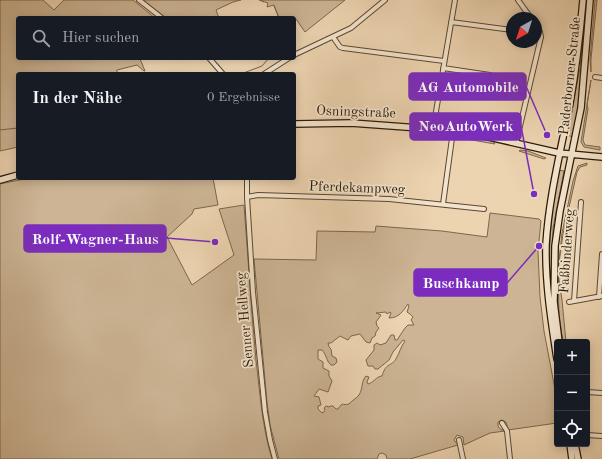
<!DOCTYPE html>
<html lang="de">
<head>
<meta charset="utf-8">
<style>
	:root { --surface:#171b24; --page:#20242c; --text:#f1f3f6; --muted:#9ea1a6; --line:#363941 }
	body { margin:0; font-family:"Old Standard TT",serif; background:var(--page); color:var(--text) }
	.controls { position:absolute; right:12px; bottom:12px; display:grid; overflow:hidden; border-radius:4px; box-shadow:0 2px 10px #0003 }
	.controls button { width:36px; height:36px; display:grid; place-items:center; padding:0; border:0; border-bottom:1px solid var(--line); background:var(--surface); color:var(--text); font:20px sans-serif }
	.compass { position:absolute; left:506px; top:12px; width:36px; height:36px; border-radius:50%; background:var(--surface); box-shadow:0 2px 10px #0003; rotate:219deg }
	.list { margin:0; padding:0; list-style:none }
	h2 { display:flex; justify-content:space-between; align-items:center; height:52px; margin:0; padding:0 16px; font-size:17px }
	h2 small { font-size:13px; font-weight:400; color:var(--muted) }
	.icon { flex:none; width:22px; height:22px; fill:none; stroke:currentColor; stroke-width:2; stroke-linecap:round; stroke-linejoin:round }
	.map { position:relative; flex:none; width:602px; height:459px; overflow:hidden }
	.search { position:absolute; background:var(--surface); box-shadow:0 2px 10px #0003; left:16px; top:16px; width:280px; height:44px; display:flex; align-items:center; gap:10px; box-sizing:border-box; padding:0 14px; border-radius:4px; color:var(--muted); font-size:15px }
	.panel { position:absolute; background:var(--surface); box-shadow:0 2px 10px #0003; left:16px; top:72px; width:280px; height:108px; border-radius:4px }
	.map>svg:first-child { display:block }
	.green { fill:#ccb494; stroke:#7b674c; fill-rule:evenodd }
	.lines { fill:none; stroke-linecap:round; stroke-linejoin:round }
	.stream { stroke:#776449; stroke-width:1 }
	.street-casing { stroke:#5b4830; stroke-width:6 }
	.secondary-casing { stroke:#2a1a05; stroke-width:8 }
	.street { stroke:#f3e3cc; stroke-width:4 }
	.secondary { stroke:#f3e3cc; stroke-width:5.5 }
	.labels { text-anchor:middle; dominant-baseline:central; stroke-width:3.5; stroke-linejoin:round; paint-order:stroke }
	.street-label { font-size:14px; fill:#2a1a05; stroke:#f3e3cc }
	.leader { fill:none; stroke:#7b2cbf; stroke-width:1.5 }
	.callout-dot { fill:#7b2cbf; stroke:#f3e3cc; stroke-width:1.5 }
	.callout { fill:#7b2cbf; stroke:#7b2cbf; stroke-width:1.5 }
	.callout-label { font-size:15px; text-anchor:middle; font-weight:bold; fill:#fff }
</style>
</head>
<body>
<div class="map">
<svg width="602" height="459" viewBox="0 0 602 459">
	<rect width="100%" height="100%" fill="#edd4b1"/>
	<filter id="stains"><feTurbulence type="fractalNoise" baseFrequency=".005" numOctaves="4"/><feColorMatrix values="0 0 0 0 .2 0 0 0 0 .09 0 0 0 0 .02 0 0 0 .5 -.17"/></filter>
	<radialGradient id="worn" r=".72"><stop offset=".6" stop-color="#630" stop-opacity="0"/><stop offset="1" stop-color="#630" stop-opacity=".3"/></radialGradient>
	<path class="green" d="M0 0H43L54 10 64 0H133L155 18H18V58L131 59 138 58 141 61 145 71H144L137 65 117 70V74H18V147L0 151Z
		M143 0H241L233 2 216 10 219 18H166Z
		M259 0H345L305 32 296 19 294 20V18H279L274 5 267 7 268 3Z
		M586 0H587L578 110 573 137 567 135 580 68Z
		M595 0H597L591 59V72L590 60Z
		M591 80 587 104 588 109 583 140 585 145 600 147V150L584 147 581 142Z
		M465 136 493 141 495 144 460 138 464 137Z
		M520 150 528 151 546 158 544 159 519 151Z
		M587 163V165L580 167 577 172 563 234 558 270 562 233 573 181 578 166Z
		M558 170 564 171 553 228 551 299C547 253 551 215 558 170Z
		M29 178H213L218 205 194 209 192 214 167 237 192 285 234 255 219 209 244 205C248 257 251 308 256 360 260 393 262 427 272 459H0V184Z
		M490 213 539 219 541 221 538 251 540 297 544 331 557 400V423L508 430 506 422 501 420 498 422V426L500 429 505 431 490 433 464 445 463 437 457 435 454 440 458 445 410 459H387L386 455 382 453 379 454 377 459H279L270 425 267 402 254 259 316 260 317 231 375 232 376 226 442 231 487 237ZM408 304 409 306 407 312 410 314 413 317 411 320 414 325H408L405 328 397 340H395L394 335H391L386 343 380 345 377 343 374 345V350L366 360 368 366H373L375 369H378L389 360 393 352 403 340 405 341C401 346 400 352 396 359 391 367 386 362 382 376 377 376 373 383 368 384L367 382 369 377 366 376C361 381 363 389 359 395 357 398 351 401 349 404 342 406 343 401 338 409H336L333 406H330L329 407 326 406 324 408 325 410 323 413 321 412 318 409V406L321 405 319 397 314 396 319 389 328 392 332 381 329 376V371L323 368V362L318 359V350H322C327 355 326 361 331 365H334L337 362 336 358 332 356 331 349 329 347 328 343H331L340 336 348 340 351 336 360 334 366 342 370 343 372 338 375 336 376 332 379 328 377 326 376 322 381 315 376 313 386 312 387 314 390 312 391 313 389 318C399 318 403 311 408 304Z
		M558 273 562 300 566 342H563L559 316Z"/>
	<g class="lines">
		<path class="stream" d="M262 0 263 2
			M274 6 279 18
			M241 74 262 66 269 58
			M0 130 18 128"/>
		<defs>
			<path id="street" d="M139 0 162 18
				M518 0 531 18
				M451 22 512 30
				M333 37 340 47 343 48 444 61
				M294 55 351 28 385 0
				M209 58 223 74
				M443 68 490 75
				M264 74 289 58
				M595 77 602 78
				M433 129 455 0
				M516 143 541 37 540 32 536 25
				M247 178V197L253 292 265 412 270 440 275 459
				M247 197 258 195 389 199 484 209
				M443 204 453 131
				M599 297 602 254
				M574 301 581 202
				M569 302 602 296
				M587 392 602 393
				M502 423 507 431 510 459
				M587 435 602 436
				M459 440 463 459"/>
			<path id="secondary" d="M294 124 351 123 433 129 489 137 559 153 602 157
				M0 180 18 175
				M559 342 554 302 555 246 560 211 581 108 590 0
				M557 359C551 320 545 282 546 244 549 196 561 150 570 103 576 69 580 34 583 0
				M570 444 572 459
				M575 444 578 459"/>
		</defs>
		<use href="#street" class="street-casing"/>
		<use href="#secondary" class="secondary-casing"/>
		<use href="#street" class="street"/>
		<use href="#secondary" class="secondary"/>
	</g>
	<g class="labels">
		<g class="street-label">
			<text transform="translate(570 76) rotate(-84)">Paderborner Straße</text>
			<text transform="translate(356 112) rotate(2)">Osningstraße</text>
			<text transform="translate(357 188) rotate(2)">Pferdekampweg</text>
			<text transform="translate(567 251) rotate(-86)">Faßbinderweg</text>
			<text transform="translate(245 320) rotate(-95)">Senner Hellweg</text>
		</g>
	</g>
	<path class="leader" d="M547 135L526 86M534 194L521 126M215 242L166 238M539 246L507 283"/>
	<g class="callout-dot">
		<circle cx="547" cy="135" r="4"/>
		<circle cx="534" cy="194" r="4"/>
		<circle cx="215" cy="242" r="4"/>
		<circle cx="539" cy="246" r="4"/>
	</g>
	<g class="callout">
		<rect x="409" y="73" width="117" height="27" rx="4"/>
		<rect x="410" y="113" width="111" height="27" rx="4"/>
		<rect x="24" y="225" width="142" height="27" rx="4"/>
		<rect x="414" y="269" width="93" height="27" rx="4"/>
	</g>
	<g class="callout-label">
		<text x="468" y="92">AG Automobile</text>
		<text x="466" y="131">NeoAutoWerk</text>
		<text x="95" y="244">Rolf-Wagner-Haus</text>
		<text x="461" y="288">Buschkamp</text>
	</g>
	<rect width="100%" height="100%" filter="url(#stains)"/>
	<rect width="100%" height="100%" fill="url(#worn)"/>
</svg>
<div class="controls">
<button>+</button>
<button>−</button>
<button><svg class="icon" aria-label="locate" viewBox="0 0 24 24"><circle cx="12" cy="12" r="6"/><path d="M12 2v4M12 18v4M2 12h4M18 12h4"/></svg></button>
</div>
<svg class="compass" viewBox="-18 -18 36 36"><path d="M0-13l5 13h-10z" fill="#e53935"/><path d="M0 13l5-13h-10z" fill="#9ea1a6"/></svg>
<div class="search"><svg class="icon" aria-label="search" viewBox="0 0 24 24"><circle cx="10" cy="10" r="6"/><path d="M15 15l6 6"/></svg>Hier suchen</div>
<section class="panel">
<h2>In der Nähe<small>0 Ergebnisse</small></h2>
<ul class="list">
</ul>
</section>
</div>
</body>
</html>
